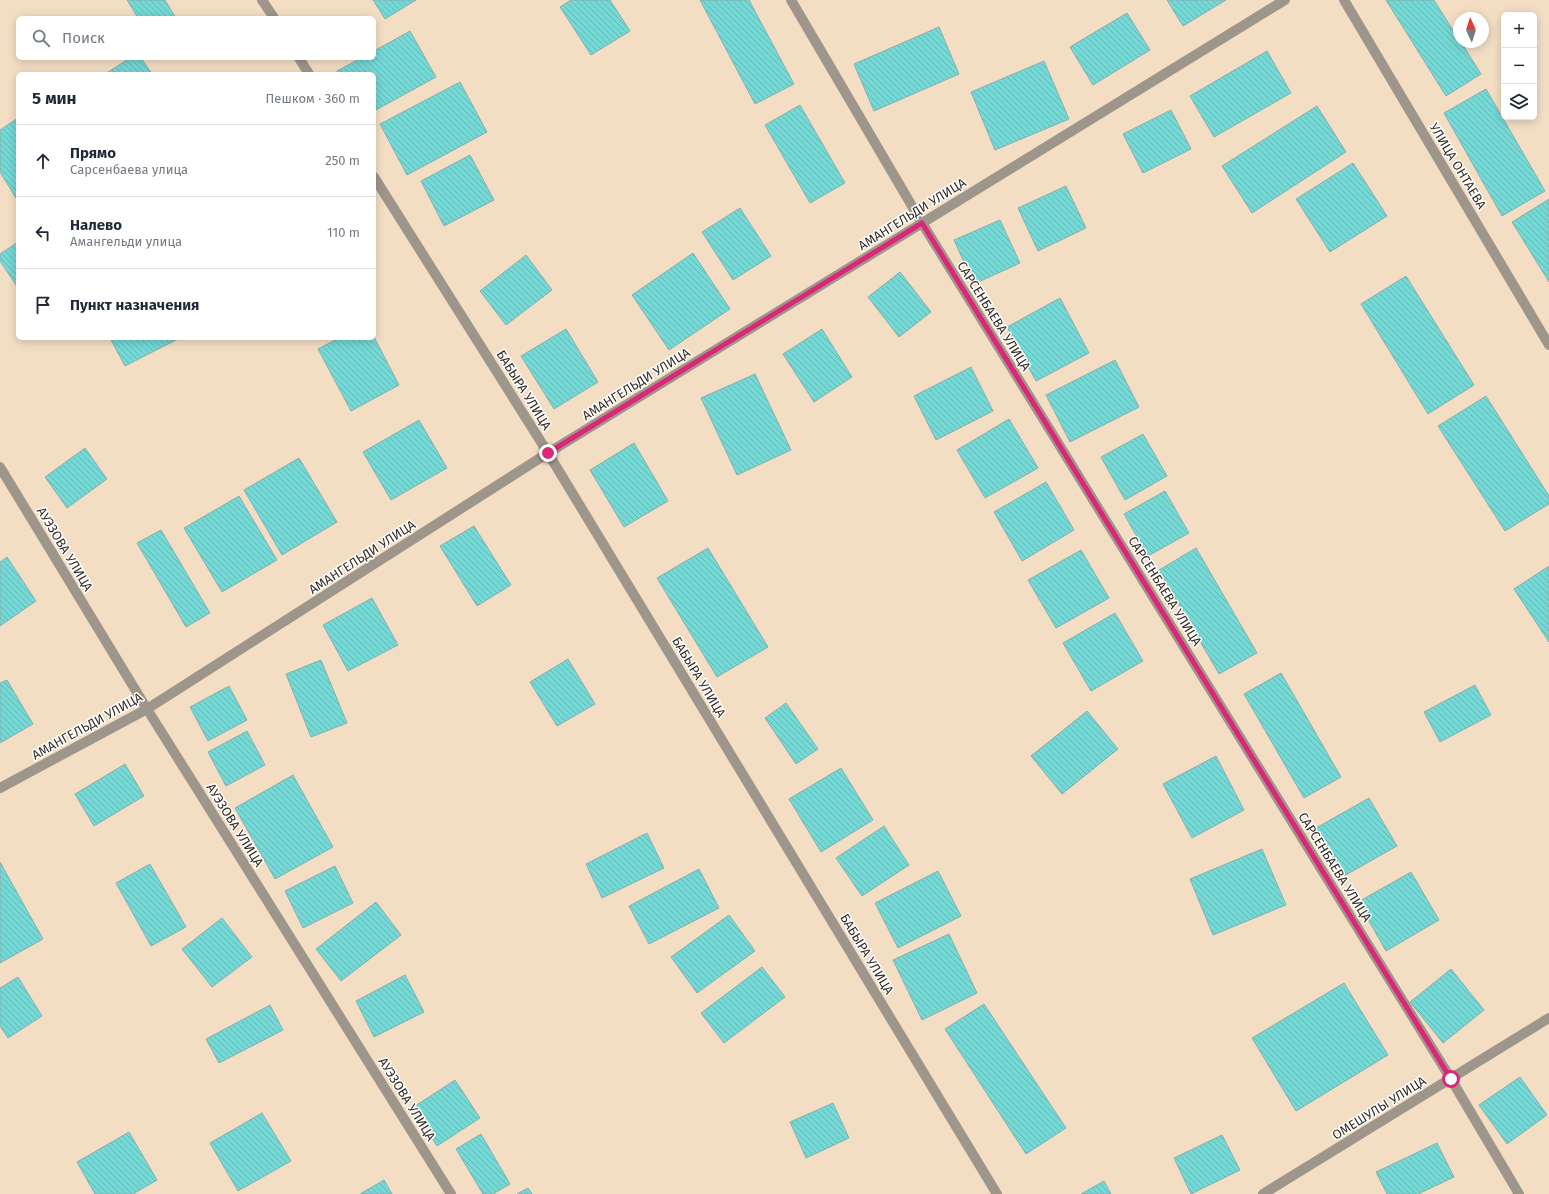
<!DOCTYPE html>
<html lang="ru">
<head>
<meta charset="utf-8">
<style>
	:root { --surface:#fff; --page:#f6f6f7; --text:#1f2937; --muted:#747a83; --line:#e0e1e3 }
	body { margin:0; font-family:"Fira Sans",sans-serif; background:var(--page); color:var(--text) }
	.controls { position:absolute; right:12px; top:12px; display:grid; overflow:hidden; border-radius:6px; box-shadow:0 2px 10px #0003 }
	.controls button { width:36px; height:36px; display:grid; place-items:center; padding:0; border:0; border-bottom:1px solid var(--line); background:var(--surface); color:var(--text); font:20px sans-serif }
	.compass { position:absolute; left:1453px; top:12px; width:36px; height:36px; border-radius:50%; background:var(--surface); box-shadow:0 2px 10px #0003; rotate:356deg }
	.stop { position:absolute; width:12px; height:12px; margin:-9px; border:3px solid #db2777; border-radius:50%; background:#fff }
	.stop.end { background:#db2777; border-color:#fff; box-shadow:0 1px 4px #0008 }
	.list { margin:0; padding:0; list-style:none }
	h2 { display:flex; justify-content:space-between; align-items:center; height:52px; margin:0; padding:0 16px; font-size:17px }
	h2 small { font-size:13px; font-weight:400; color:var(--muted) }
	.list li { display:grid; grid-template-columns:26px 1fr auto; gap:12px; align-items:center; box-sizing:border-box; height:72px; padding:0 16px; border-top:1px solid var(--line) }
	.list b { display:block; font-size:15px; white-space:nowrap }
	.list p { margin:0; font-size:13px; white-space:nowrap; color:var(--muted) }
	.list em { font-size:13px; font-style:normal; color:var(--muted) }
	.icon { flex:none; width:22px; height:22px; fill:none; stroke:currentColor; stroke-width:2; stroke-linecap:round; stroke-linejoin:round }
	.map { position:relative; flex:none; width:1549px; height:1194px; overflow:hidden }
	.search { position:absolute; background:var(--surface); box-shadow:0 2px 10px #0003; left:16px; top:16px; width:360px; height:44px; display:flex; align-items:center; gap:10px; box-sizing:border-box; padding:0 14px; border-radius:6px; color:var(--muted); font-size:15px }
	.panel { position:absolute; background:var(--surface); box-shadow:0 2px 10px #0003; left:16px; top:72px; width:360px; height:268px; border-radius:6px }
	.map>svg:first-child { display:block }
	.building { fill:url(#building-back-hatch); stroke:#89afae }
	.lines { fill:none; stroke-linecap:round; stroke-linejoin:round }
	.minor { stroke:#9f968b; stroke-width:10 }
	.route { stroke:#db2777; stroke-width:5 }
	.labels { text-anchor:middle; dominant-baseline:central; stroke-width:3; stroke-linejoin:round; paint-order:stroke }
	.street-label { font-size:13px; fill:#352d23; stroke:#fff }
</style>
</head>
<body>
<div class="map">
<svg width="1549" height="1194" viewBox="0 0 1549 1194">
	<defs>
		<pattern id="building-back-hatch" width="6" height="6" patternUnits="userSpaceOnUse"><rect width="6" height="6" fill="#72d9d7"/><path d="M-1 5l2 2M0 0l6 6M5-1l2 2" fill="none" stroke="#63bbb8"/></pattern>
	</defs>
	<rect width="100%" height="100%" fill="#f3dec4"/>
	<path class="building" d="M127 0H165L176 18H138Z
		M373 0H416L385 19Z
		M571 0H610L630 31 591 55 560 7Z
		M700 0H749L794 84 755 104Z
		M1167 0H1226L1183 26Z
		M1386 0H1434L1459 40V42H1461L1481 74 1446 96Z
		M1127 13 1150 50 1093 85 1070 47Z
		M939 27 959 74 874 111 854 64Z
		M410 31 436 77 374 111V74H338L337 71 361 58H374V51Z
		M1267 51 1291 93 1214 137 1190 96Z
		M130 58H141L152 74H105Z
		M1044 61 1069 119 995 150 971 92Z
		M460 82 487 132 407 175 380 124Z
		M1486 89 1545 191 1502 216 1444 113Z
		M800 105 845 183 810 203 765 125Z
		M1317 106 1346 152 1252 213 1222 166Z
		M1171 110 1191 149 1143 173 1123 134Z
		M18 118V196L16 198 0 172V130Z
		M470 155 494 200 444 226 421 181Z
		M1353 163 1387 216 1330 252 1296 199Z
		M1066 186 1086 228 1038 251 1018 208Z
		M1549 199V282L1512 222Z
		M740 208 771 256 733 280 702 232Z
		M1000 220 1020 263 974 284 954 240Z
		M18 242V288L0 261V254Z
		M693 253 730 309 669 350 632 295Z
		M526 255 552 290 506 325 480 291Z
		M900 272 931 312 899 337 868 297Z
		M1406 276 1474 385 1428 414 1361 304Z
		M1060 298 1089 353 1036 381 1007 327Z
		M566 329 598 382 554 409 521 356Z
		M822 329 852 377 814 402 783 354Z
		M374 337 399 385 351 411 318 349 339 338H374Z
		M110 338H180L125 366Z
		M1115 360 1139 407 1070 442 1046 395Z
		M971 367 993 411 936 440 914 396Z
		M755 374 791 450 737 475 701 398Z
		M1486 396 1549 496V504L1505 531 1438 426Z
		M1009 419 1038 468 985 498 957 450Z
		M419 420 447 468 391 500 363 452Z
		M1143 434 1167 476 1125 500 1101 457Z
		M634 443 668 501 624 527 590 470Z
		M85 448 107 479 67 508 45 477Z
		M299 458 337 522 282 555 244 490Z
		M1046 482 1074 530 1022 561 994 512Z
		M1165 491 1189 533 1148 556 1124 514Z
		M239 496 277 560 222 592 184 528Z
		M474 526 511 585 477 606 440 546Z
		M161 530 210 613 186 627 137 543Z
		M708 548 768 647 717 677 657 578Z
		M1196 548 1257 653 1219 674 1159 570Z
		M1081 550 1109 598 1056 628 1028 580Z
		M7 557 36 601 0 626V562Z
		M1549 566V642L1514 589Z
		M372 598 398 645 348 671 323 625Z
		M1115 613 1143 661 1091 691 1063 643Z
		M568 659 595 704 557 726 530 682Z
		M321 660 347 723 311 737 286 674Z
		M1281 673 1341 777 1304 798 1244 694Z
		M7 680 33 724 0 743V683Z
		M1475 685 1491 715 1440 742 1424 712Z
		M229 686 247 720 208 741 190 707Z
		M786 703 818 749 796 764 765 718Z
		M1087 711 1118 749 1062 794 1031 756Z
		M247 731 265 765 226 786 208 752Z
		M1216 756 1244 810 1192 838 1163 784Z
		M125 764 144 796 94 826 75 794Z
		M841 768 873 820 821 852 789 799Z
		M293 775 333 847 275 879 235 808Z
		M1369 798 1397 846 1344 876 1316 828Z
		M884 826 909 865 862 896 836 858Z
		M647 833 664 868 602 898 586 864Z
		M1262 849 1286 905 1213 935 1190 879Z
		M0 862 43 939 0 963Z
		M150 864 186 927 151 946 116 883Z
		M335 866 353 903 303 928 285 891Z
		M699 869 719 908 649 944 629 906Z
		M938 871 961 916 898 948 875 903Z
		M1411 872 1439 920 1386 951 1358 902Z
		M376 902 401 935 341 981 316 949Z
		M729 915 755 951 697 993 671 957Z
		M222 918 252 957 212 987 182 949Z
		M949 934 977 993 922 1020 893 960Z
		M762 967 785 997 724 1043 701 1013Z
		M1451 969 1484 1010 1443 1043 1410 1002Z
		M405 975 424 1012 374 1037 356 1001Z
		M18 977 42 1016 8 1038 0 1026V988Z
		M1344 983 1388 1055 1296 1111 1252 1038Z
		M984 1004 1066 1128 1026 1154 945 1029Z
		M270 1005 283 1030 219 1063 206 1039Z
		M1520 1077 1547 1115 1507 1144 1479 1105Z
		M455 1080 480 1118 437 1146 412 1108Z
		M833 1103 849 1138 806 1158 790 1122Z
		M262 1113 291 1161 238 1191 210 1143Z
		M129 1132 157 1180 133 1194H95L77 1162Z
		M481 1134 510 1184 493 1194H483L456 1149Z
		M1222 1135 1240 1170 1191 1194 1174 1158Z
		M1437 1143 1454 1177 1418 1194H1387L1376 1172Z
		M384 1180 392 1194H360Z
		M1104 1181 1111 1194H1081Z
		M528 1188 532 1194H517Z"/>
	<g class="lines">
		<path class="minor" d="M262 0 274 18
			M791 0 922 223 1451 1079 1519 1194
			M1344 0 1549 345
			M299 58 309 74
			M374 177 548 453 997 1194
			M0 467 147 709 451 1194
			M0 788 147 709 548 453 1285 0
			M1263 1194 1549 1018"/>
	</g>
	<g class="lines">
		<path class="route" d="M548 453 922 223 1451 1079"/>
	</g>
	<g class="labels">
		<g class="street-label">
			<text transform="translate(1458 166) rotate(59)">УЛИЦА ОНТАЕВА</text>
			<text transform="translate(912 214) rotate(-32)">АМАНГЕЛЬДИ УЛИЦА</text>
			<text transform="translate(994 316) rotate(58)">САРСЕНБАЕВА УЛИЦА</text>
			<text transform="translate(636 384) rotate(-32)">АМАНГЕЛЬДИ УЛИЦА</text>
			<text transform="translate(524 390) rotate(58)">БАБЫРА УЛИЦА</text>
			<text transform="translate(65 549) rotate(59)">АУЭЗОВА УЛИЦА</text>
			<text transform="translate(362 557) rotate(-33)">АМАНГЕЛЬДИ УЛИЦА</text>
			<text transform="translate(1165 591) rotate(58)">САРСЕНБАЕВА УЛИЦА</text>
			<text transform="translate(699 677) rotate(59)">БАБЫРА УЛИЦА</text>
			<text transform="translate(87 726) rotate(-29)">АМАНГЕЛЬДИ УЛИЦА</text>
			<text transform="translate(235 825) rotate(58)">АУЭЗОВА УЛИЦА</text>
			<text transform="translate(1335 867) rotate(58)">САРСЕНБАЕВА УЛИЦА</text>
			<text transform="translate(867 954) rotate(59)">БАБЫРА УЛИЦА</text>
			<text transform="translate(407 1099) rotate(58)">АУЭЗОВА УЛИЦА</text>
			<text transform="translate(1379 1108) rotate(-32)">ОМЕШУЛЫ УЛИЦА</text>
		</g>
	</g>
</svg>
<div class="controls">
<button>+</button>
<button>−</button>
<button><svg class="icon" aria-label="layers" viewBox="0 0 24 24"><path d="M12 4l9 5-9 5-9-5zM3 14l9 5 9-5"/></svg></button>
</div>
<svg class="compass" viewBox="-18 -18 36 36"><path d="M0-13l5 13h-10z" fill="#e53935"/><path d="M0 13l5-13h-10z" fill="#747a83"/></svg>
<div class="stop" style="left:1451px;top:1079px"></div>
<div class="stop end" style="left:548px;top:453px"></div>
<div class="search"><svg class="icon" aria-label="search" viewBox="0 0 24 24"><circle cx="10" cy="10" r="6"/><path d="M15 15l6 6"/></svg>Поиск</div>
<section class="panel">
<h2>5 мин<small>Пешком · 360 m</small></h2>
<ul class="list">
<li><svg class="icon" aria-label="ahead" viewBox="0 0 24 24"><path d="M12 20V5M6 11l6-6 6 6"/></svg><div><b>Прямо</b><p>Сарсенбаева улица</p></div><em>250 m</em></li>
<li><svg class="icon" aria-label="left" viewBox="0 0 24 24"><path d="M17 20v-9H6M10 6l-5 5 5 5"/></svg><div><b>Налево</b><p>Амангельди улица</p></div><em>110 m</em></li>
<li><svg class="icon" aria-label="arrive" viewBox="0 0 24 24"><path d="M6 21V4h12l-3 4 3 4H6"/></svg><div><b>Пункт назначения</b></div></li>
</ul>
</section>
</div>
</body>
</html>
